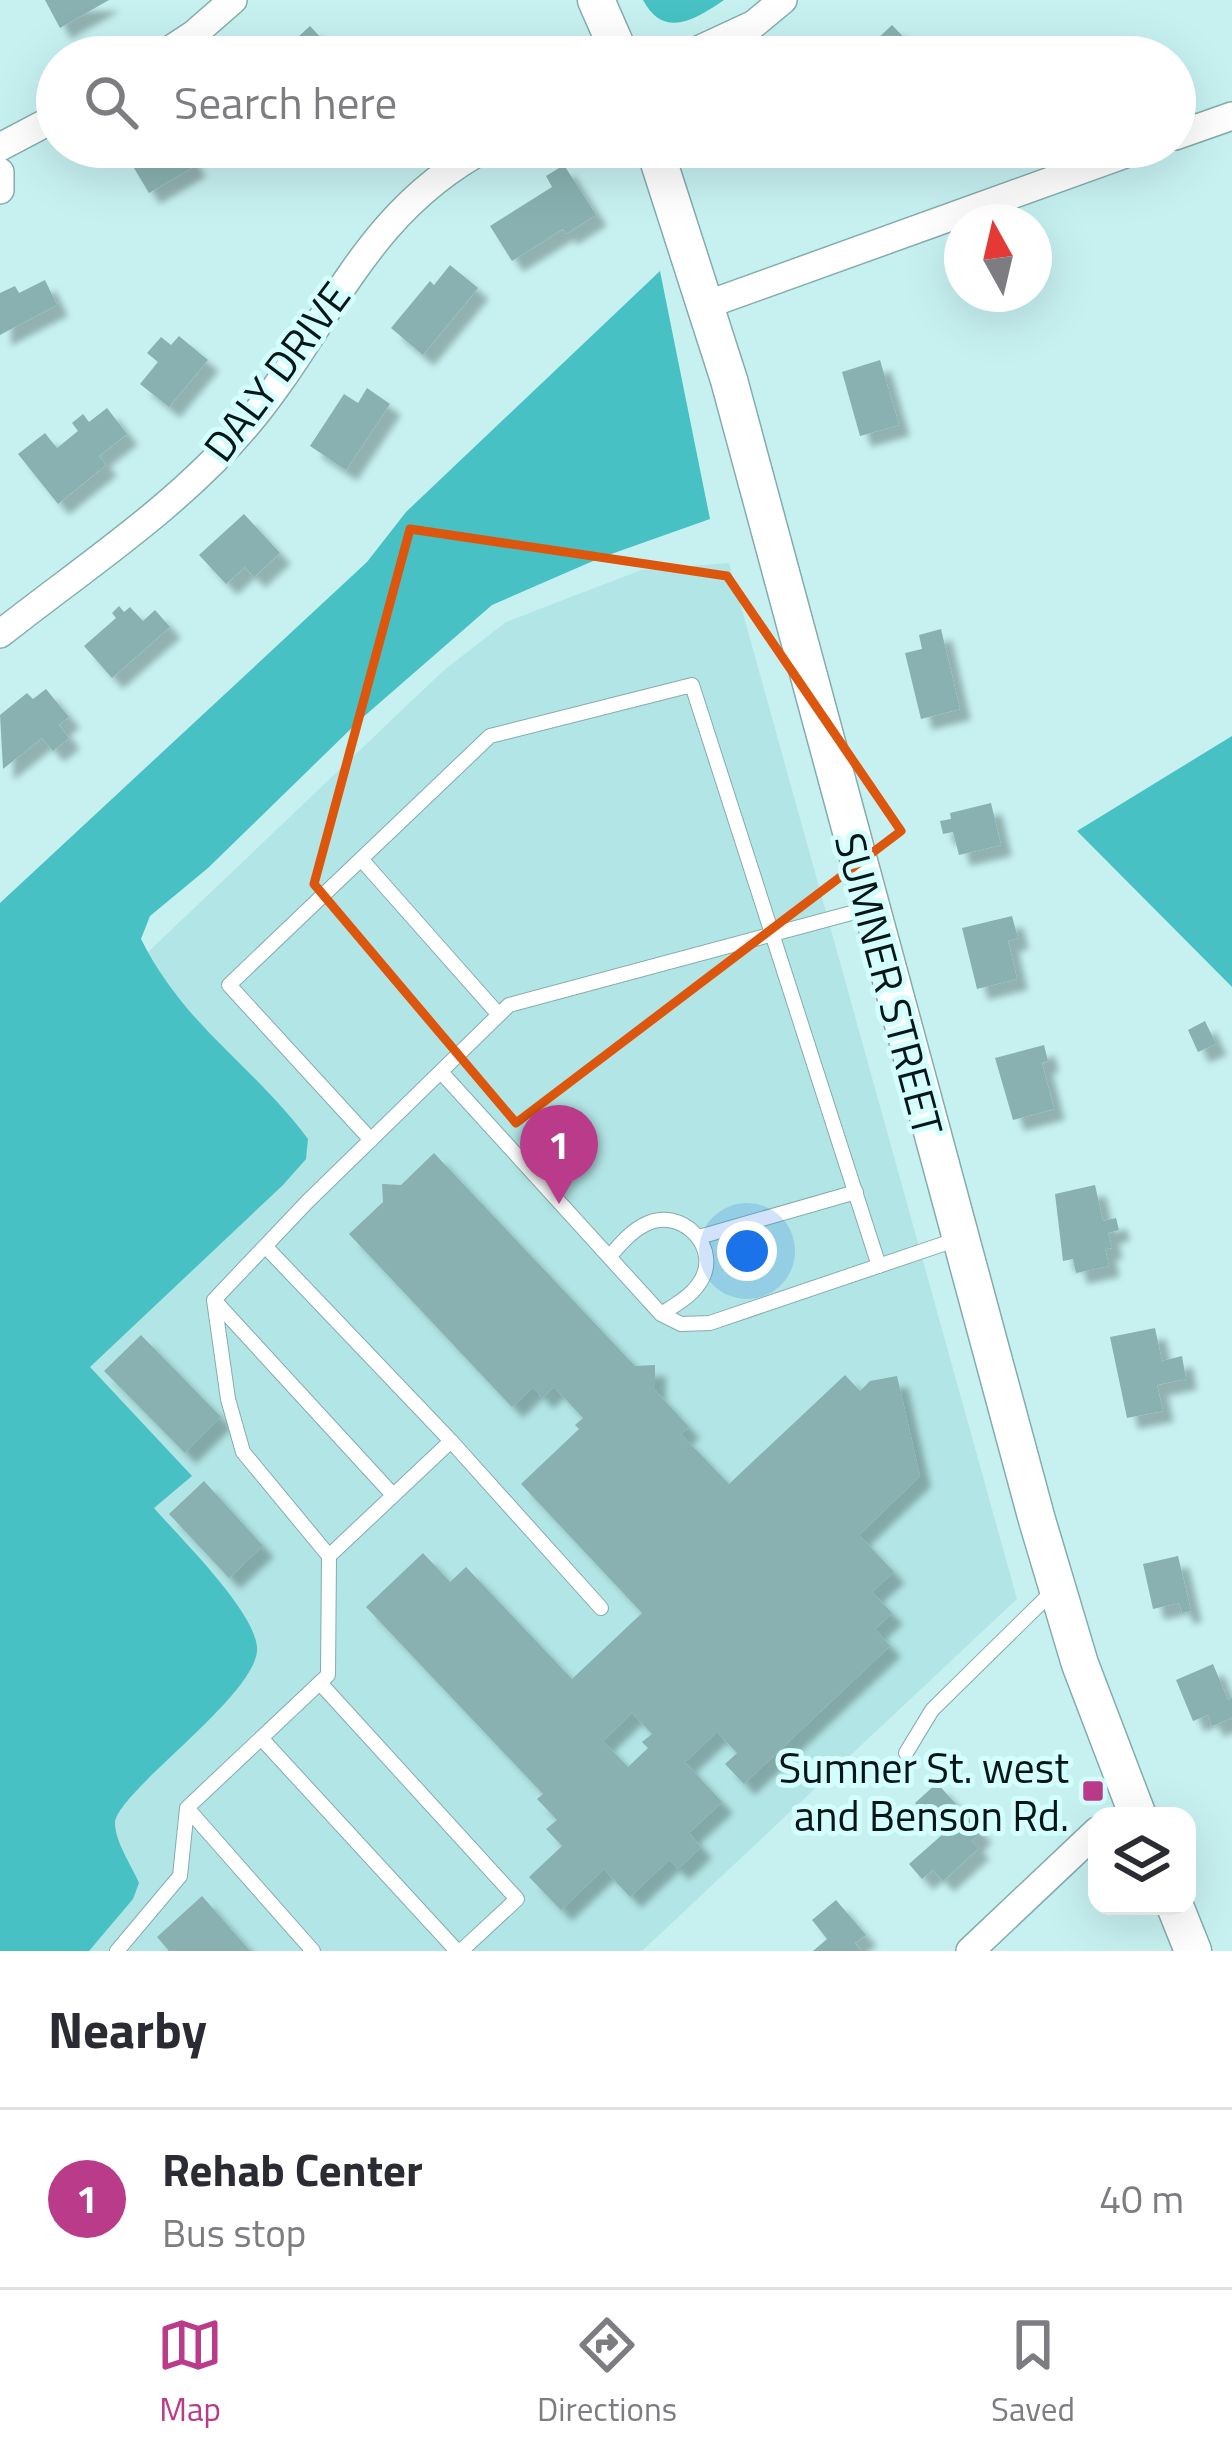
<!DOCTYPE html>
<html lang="en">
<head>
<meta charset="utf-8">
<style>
	:root { --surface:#fff; --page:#f7f7f7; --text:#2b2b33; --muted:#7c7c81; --line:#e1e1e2; --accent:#ba3b89 }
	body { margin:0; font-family:"Titillium Web",sans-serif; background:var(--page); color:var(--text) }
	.controls { position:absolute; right:36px; bottom:36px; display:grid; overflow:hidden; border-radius:24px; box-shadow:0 12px 48px #0002 }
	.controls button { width:108px; height:108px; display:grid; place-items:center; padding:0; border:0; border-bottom:3px solid var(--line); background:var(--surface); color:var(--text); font:60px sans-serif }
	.compass { position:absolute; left:944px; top:204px; width:108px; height:108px; border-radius:50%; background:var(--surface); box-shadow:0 12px 48px #0002; rotate:352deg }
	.you { position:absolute; left:747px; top:1251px; width:42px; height:42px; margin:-30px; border:9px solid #fff; border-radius:50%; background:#1a73e8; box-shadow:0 0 0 18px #1a73e833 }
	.badge { display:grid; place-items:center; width:78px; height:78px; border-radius:50%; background:var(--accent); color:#fff; font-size:39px; font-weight:700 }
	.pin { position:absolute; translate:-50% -99px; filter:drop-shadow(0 3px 6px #0008) }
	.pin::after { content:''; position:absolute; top:63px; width:42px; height:36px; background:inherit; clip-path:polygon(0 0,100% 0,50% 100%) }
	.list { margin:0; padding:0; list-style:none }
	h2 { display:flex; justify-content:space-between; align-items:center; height:156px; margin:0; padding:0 48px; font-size:51px }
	h2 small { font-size:39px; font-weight:400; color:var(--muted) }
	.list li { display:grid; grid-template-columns:78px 1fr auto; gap:36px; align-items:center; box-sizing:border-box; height:180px; padding:0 48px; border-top:3px solid var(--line) }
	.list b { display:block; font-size:45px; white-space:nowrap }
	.list p { margin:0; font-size:39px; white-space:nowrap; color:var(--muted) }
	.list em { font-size:39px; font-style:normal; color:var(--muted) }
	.icon { flex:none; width:66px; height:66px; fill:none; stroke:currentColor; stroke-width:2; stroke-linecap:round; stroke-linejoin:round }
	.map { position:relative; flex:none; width:1232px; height:1951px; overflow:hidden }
	.search { position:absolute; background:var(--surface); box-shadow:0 12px 48px #0002; left:36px; right:36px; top:36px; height:132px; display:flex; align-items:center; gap:30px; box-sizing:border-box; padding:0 42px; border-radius:66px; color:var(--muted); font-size:45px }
	.sheet { height:336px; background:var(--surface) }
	nav { display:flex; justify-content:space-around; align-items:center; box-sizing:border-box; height:168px; border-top:3px solid var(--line); background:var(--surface); font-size:33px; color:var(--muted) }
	nav a { display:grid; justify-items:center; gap:6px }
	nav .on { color:var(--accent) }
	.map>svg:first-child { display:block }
	.built { fill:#b2e5e5 }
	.forest { fill:#47c1c3 }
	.building { fill:#89b1b1; fill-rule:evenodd; filter:url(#shadow) }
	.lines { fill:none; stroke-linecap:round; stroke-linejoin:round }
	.service-casing { stroke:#84acac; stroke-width:16 }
	.minor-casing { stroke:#84acac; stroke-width:30 }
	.secondary-casing { stroke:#84acac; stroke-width:39 }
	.service { stroke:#fff; stroke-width:14 }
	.minor { stroke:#fff; stroke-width:27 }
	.secondary { stroke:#fff; stroke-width:36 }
	.marked { fill:none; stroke:#dd560d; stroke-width:9; stroke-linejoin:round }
	.poi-dot { fill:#ba3b89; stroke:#d4fefe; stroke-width:4.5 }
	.labels { text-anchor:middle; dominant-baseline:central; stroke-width:10; stroke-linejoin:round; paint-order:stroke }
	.street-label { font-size:42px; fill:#071617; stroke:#d4fefe }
	.poi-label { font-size:42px; fill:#071617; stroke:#d4fefe; text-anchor:end }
</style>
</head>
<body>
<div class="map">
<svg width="1232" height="1951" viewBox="0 0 1232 1951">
	<defs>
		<filter id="shadow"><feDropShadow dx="11" dy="11" stdDeviation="3" flood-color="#0004"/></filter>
	</defs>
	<rect width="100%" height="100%" fill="#c7f1f1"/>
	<path class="built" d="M729 563 1017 1599 642 1951H0V1093L443 671 506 622 641 570Z"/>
	<path class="forest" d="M643 0H724C696 19 664 40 643 0Z
		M660 271 710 519 600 558 492 605 361 719 208 868 150 916 141 939C185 1027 253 1065 308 1139L306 1159 283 1185 90 1367 192 1476 154 1508C180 1538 254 1610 257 1647 261 1693 116 1792 115 1823 115 1842 132 1866 139 1883L133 1899 89 1951H0V903L367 562 406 512Z
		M1232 736V987L1077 831Z"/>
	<path class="building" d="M45 0H109L60 28Z
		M892 25 923 57H858Z
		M310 26 339 57H276Z
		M146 147H184L195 166 149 193 128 158Z
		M564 165 596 215 566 234 563 229 512 261 490 226 552 187 546 176Z
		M450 265 478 288 423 355 391 328 430 281 434 285Z
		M45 280 57 305 0 335V293L15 286 19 293Z
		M179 336 208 360 169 407 140 384 158 362 147 353 161 337 171 345Z
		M880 360 899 425 860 436 842 372Z
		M367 388 390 404 346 470 310 446 344 394 358 403Z
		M107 408 127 434 99 456 106 465 58 504 18 454 45 433 57 448 78 431 72 423 83 414 89 422Z
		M244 514 280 553 254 577 245 567 226 584 199 555Z
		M119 606 124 612 130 607 143 621 155 610 170 627 112 678 84 646 116 618 112 613Z
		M941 629 960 709 921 719 905 653 922 649 919 635Z
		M46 689 69 717 59 725 69 738 53 751 42 738 3 769 0 715 27 693 33 699Z
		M991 803 1001 845 959 855 953 832 943 834 940 821 951 819 950 813Z
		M1012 916 1018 938 1008 941 1017 979 977 989 962 928Z
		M1205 1021 1216 1044 1198 1052 1188 1030Z
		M1044 1045 1048 1061 1042 1063 1054 1109 1013 1120 995 1058Z
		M434 1153 635 1366 655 1365V1390L689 1427 681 1434 729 1484 845 1375 860 1391 870 1381 897 1376 920 1476 859 1535 894 1572 872 1592 892 1613 875 1629 890 1646 744 1784 725 1764 737 1753 717 1732 685 1762 722 1802 689 1833 701 1847 678 1869 669 1860 630 1897 604 1869 561 1910 529 1877 562 1846 546 1829 557 1820 537 1799 543 1794 366 1607 423 1553 450 1582 466 1567 572 1679 642 1613 521 1484 579 1429 575 1425 583 1418 554 1387 542 1398 533 1387 512 1407 349 1234 383 1202 382 1184 401 1185ZM632 1713 652 1734 642 1742 648 1748 628 1767 603 1741Z
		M1095 1185 1103 1221 1116 1218 1119 1230 1108 1233 1112 1248 1105 1249 1109 1266 1076 1273 1073 1259 1063 1261 1055 1194Z
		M1155 1328 1162 1361 1182 1356 1186 1379 1157 1385 1163 1411 1127 1418 1110 1337Z
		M141 1335 221 1417 185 1453 104 1371Z
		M204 1481 263 1546 229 1578 169 1514Z
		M1178 1556 1191 1611 1182 1613 1179 1603 1153 1609 1143 1564Z
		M1213 1664 1228 1700 1232 1698V1718L1212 1726 1208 1715 1193 1721 1176 1680Z
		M937 1783 981 1832 972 1841 979 1848 943 1881 933 1870 922 1879 909 1864 943 1834 915 1803Z
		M202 1896 250 1951H169L157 1937Z
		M836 1900 866 1935 855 1943 861 1951H813L827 1939 812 1920Z"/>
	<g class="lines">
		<defs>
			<path id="service" d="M361 859 499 1015
				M441 1072 661 1314 681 1324 710 1323 958 1239
				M371 1140 229 985 490 736 692 685 879 1266
				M699 1237 856 1192
				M265 1246 451 1441 601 1608
				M609 1257C619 1246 630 1232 644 1225 681 1204 725 1250 698 1285 689 1298 673 1306 661 1314
				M214 1300 393 1495
				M329 1556 451 1441
				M320 1683 517 1899 461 1951
				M261 1738 457 1951
				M906 1753 932 1710 1053 1591
				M187 1808 313 1951
				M117 1951 180 1876 187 1808 328 1675 329 1556 243 1452 228 1399 214 1300 307 1202 509 1005 870 908"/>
			<path id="minor" d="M159 57 194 34 233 0
				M683 57 754 24 783 0
				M1175 136 1232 116
				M0 147 57 117
				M0 172V190
				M706 305 1145 147
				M0 634C82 569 176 508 245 427 330 327 362 213 488 147
				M970 1951 1097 1831"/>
			<path id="secondary" d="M596 0 621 57
				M654 147 729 380 1037 1520 1080 1664 1138 1816
				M1175 1906 1193 1951"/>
		</defs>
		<use href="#service" class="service-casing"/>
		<use href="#minor" class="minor-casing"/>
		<use href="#secondary" class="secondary-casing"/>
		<use href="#service" class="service"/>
		<use href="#minor" class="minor"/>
		<use href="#secondary" class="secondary"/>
	</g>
	<path class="marked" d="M410 529 727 576 901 831 516 1123 314 884Z"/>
	<rect class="poi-dot" x="1081" y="1779" width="24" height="24" rx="6"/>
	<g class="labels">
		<g class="street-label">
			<text transform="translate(276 371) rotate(-53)">DALY DRIVE</text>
			<text transform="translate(890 984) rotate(75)">SUMNER STREET</text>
		</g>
		<g class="poi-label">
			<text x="1069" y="1767">Sumner St. west<tspan x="1069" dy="48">and Benson Rd.</tspan></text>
		</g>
	</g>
</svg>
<div class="controls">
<button><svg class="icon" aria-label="layers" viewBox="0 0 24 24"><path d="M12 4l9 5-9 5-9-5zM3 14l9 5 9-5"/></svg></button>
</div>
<svg class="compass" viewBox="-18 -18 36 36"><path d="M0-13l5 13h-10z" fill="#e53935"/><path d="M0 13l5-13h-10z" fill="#7c7c81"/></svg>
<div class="you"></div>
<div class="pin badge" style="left:559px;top:1204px">1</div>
<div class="search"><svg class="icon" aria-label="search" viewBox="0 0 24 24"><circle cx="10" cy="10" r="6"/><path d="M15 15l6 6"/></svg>Search here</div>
</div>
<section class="sheet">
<h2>Nearby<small></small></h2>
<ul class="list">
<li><span class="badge">1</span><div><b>Rehab Center</b><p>Bus stop</p></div><em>40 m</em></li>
</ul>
</section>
<nav>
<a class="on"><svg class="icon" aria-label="map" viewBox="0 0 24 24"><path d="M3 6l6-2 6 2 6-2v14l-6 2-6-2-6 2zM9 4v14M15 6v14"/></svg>Map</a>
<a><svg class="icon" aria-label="directions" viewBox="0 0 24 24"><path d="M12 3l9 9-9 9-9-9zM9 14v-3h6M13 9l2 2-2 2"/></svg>Directions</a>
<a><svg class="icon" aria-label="saved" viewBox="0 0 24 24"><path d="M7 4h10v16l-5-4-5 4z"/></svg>Saved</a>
</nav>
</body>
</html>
